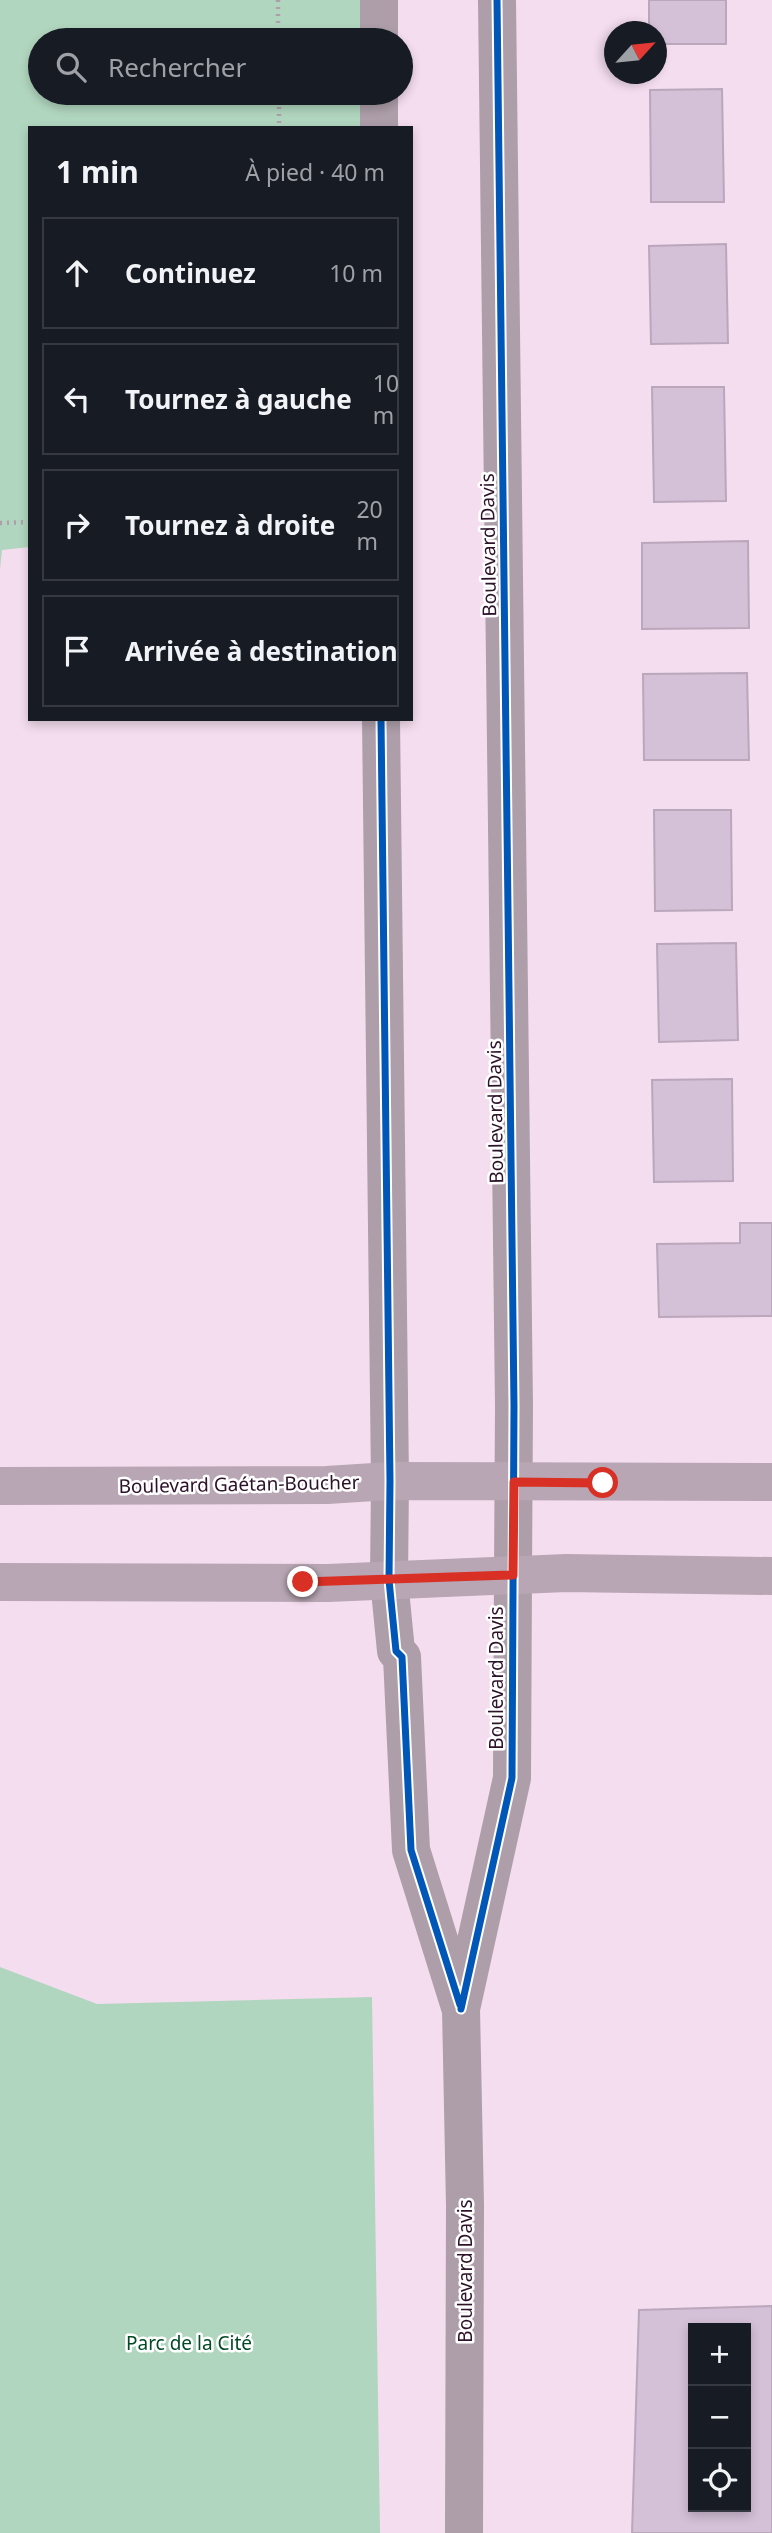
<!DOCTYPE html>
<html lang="fr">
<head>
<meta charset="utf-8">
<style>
	:root { --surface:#171b24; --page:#20242c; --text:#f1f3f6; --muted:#9ea1a6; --line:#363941 }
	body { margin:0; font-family:"Noto Sans",sans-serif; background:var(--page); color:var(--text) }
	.controls { position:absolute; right:21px; bottom:21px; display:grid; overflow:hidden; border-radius:0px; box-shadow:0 4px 10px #0003 }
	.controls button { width:63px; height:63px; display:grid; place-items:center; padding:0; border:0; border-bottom:2px solid var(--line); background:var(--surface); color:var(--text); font:35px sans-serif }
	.compass { position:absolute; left:604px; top:21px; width:63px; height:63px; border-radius:50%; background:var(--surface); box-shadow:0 4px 10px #0003; rotate:63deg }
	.stop { position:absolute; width:21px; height:21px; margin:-16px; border:5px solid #d93025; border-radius:50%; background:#fff }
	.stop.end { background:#d93025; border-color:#fff; box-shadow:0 2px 7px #0008 }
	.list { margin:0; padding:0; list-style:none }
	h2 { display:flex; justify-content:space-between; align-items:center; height:91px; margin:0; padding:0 28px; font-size:30px }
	h2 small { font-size:23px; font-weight:400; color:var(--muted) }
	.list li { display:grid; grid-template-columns:46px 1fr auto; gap:21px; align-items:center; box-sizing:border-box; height:112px; margin:0 14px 14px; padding:0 14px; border:2px solid var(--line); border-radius:0px }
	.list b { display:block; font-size:26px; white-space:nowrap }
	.list em { font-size:23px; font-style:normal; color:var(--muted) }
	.icon { flex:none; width:38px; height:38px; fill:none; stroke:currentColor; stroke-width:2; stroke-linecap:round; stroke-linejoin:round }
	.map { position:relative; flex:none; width:772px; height:2533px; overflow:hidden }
	.search { position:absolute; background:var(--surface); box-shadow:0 4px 10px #0003; left:28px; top:28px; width:385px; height:77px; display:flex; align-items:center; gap:18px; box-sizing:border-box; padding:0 24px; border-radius:38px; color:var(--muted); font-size:26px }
	.panel { position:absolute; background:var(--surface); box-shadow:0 4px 10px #0003; left:28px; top:126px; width:385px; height:595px; border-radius:0px }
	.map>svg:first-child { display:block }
	.green { fill:#b1d6bf }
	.building { fill:#d4c0d7; stroke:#baa7bc; stroke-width:2; fill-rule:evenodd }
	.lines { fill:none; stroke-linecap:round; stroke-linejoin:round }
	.path { stroke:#ae9faa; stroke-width:4.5; stroke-dasharray:2 5; stroke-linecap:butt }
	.minor { stroke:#ad9ea9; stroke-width:38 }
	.tertiary { stroke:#ad9ea9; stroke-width:38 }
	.secondary { stroke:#b8a6b4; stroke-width:38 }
	.cycleway-casing { stroke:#fff; stroke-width:11 }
	.cycleway { stroke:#0057b8; stroke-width:7 }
	.route { stroke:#d93025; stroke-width:9 }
	.labels { text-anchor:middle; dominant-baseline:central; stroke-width:5; stroke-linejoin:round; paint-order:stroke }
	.street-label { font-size:19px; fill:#2d1329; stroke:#fff }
	.park-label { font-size:19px; fill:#014a25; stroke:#fff }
</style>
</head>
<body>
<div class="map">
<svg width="772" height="2533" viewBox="0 0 772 2533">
	<rect width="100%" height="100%" fill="#f4ddef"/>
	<path class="green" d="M0 0H379V40H40V93H379V128H30V547L2 550 0 569Z
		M0 1967 97 2004 372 1997 380 2533H0Z"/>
	<path class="building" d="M649 0H726V44H656V32H649Z
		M722 89 724 202H651L650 90Z
		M726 244 728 343 651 344 649 246Z
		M652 387H724L726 501 654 502Z
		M748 541 749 628 642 629V543Z
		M747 673 749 760H644L643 674Z
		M654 810H731L732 910 655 911Z
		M736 943 738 1040 659 1042 657 944Z
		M732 1079 733 1181 654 1182 652 1080Z
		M740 1223H772V1316L659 1317 657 1244 740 1243Z
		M772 2306V2533H632L639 2310ZM693 2328H746V2507H693Z"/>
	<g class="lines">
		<path class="path" d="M278 0V40
			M279 93V128
			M0 523 30 522"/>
		<path class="minor" d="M389 1580 396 1651 402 1657 411 1850 460 2007
			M464 2533 465 2205 461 2009 512 1778 513 1575"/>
		<path class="tertiary" d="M497 0 514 1406 513 1575
			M379 40V0
			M379 128V93
			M381 719 390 1481 389 1580"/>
		<path class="secondary" d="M0 1486 327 1485 390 1481 772 1482
			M0 1582 328 1583 566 1573 772 1576"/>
		<defs>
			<path id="cycleway" d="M381 719 390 1481 389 1580 396 1651 402 1657 411 1850 460 2005
				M461 2009 512 1778 514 1406 497 0"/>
		</defs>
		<use href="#cycleway" class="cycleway-casing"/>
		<use href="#cycleway" class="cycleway"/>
	</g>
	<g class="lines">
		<path class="route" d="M303 1582 513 1575 514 1482 603 1483"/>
	</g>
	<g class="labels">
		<g class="street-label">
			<text transform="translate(488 545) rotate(-91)">Boulevard Davis</text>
			<text transform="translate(495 1112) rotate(-91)">Boulevard Davis</text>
			<text transform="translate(239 1484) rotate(-1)">Boulevard Gaétan-Boucher</text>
			<text transform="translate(496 1678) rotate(-90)">Boulevard Davis</text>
			<text transform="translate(465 2271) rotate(-90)">Boulevard Davis</text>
		</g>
		<g class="park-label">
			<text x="189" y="2343">Parc de la Cité</text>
		</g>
	</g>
</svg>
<div class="controls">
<button>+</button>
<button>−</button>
<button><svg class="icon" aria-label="locate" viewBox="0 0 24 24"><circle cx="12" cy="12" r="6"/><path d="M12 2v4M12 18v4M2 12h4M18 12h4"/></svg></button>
</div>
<svg class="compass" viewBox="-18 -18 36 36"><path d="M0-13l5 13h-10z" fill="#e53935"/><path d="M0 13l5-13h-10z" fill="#9ea1a6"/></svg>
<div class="stop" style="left:603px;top:1483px"></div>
<div class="stop end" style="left:303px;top:1582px"></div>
<div class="search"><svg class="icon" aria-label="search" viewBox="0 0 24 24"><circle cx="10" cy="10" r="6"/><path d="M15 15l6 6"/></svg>Rechercher</div>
<section class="panel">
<h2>1 min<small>À pied · 40 m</small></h2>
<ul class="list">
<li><svg class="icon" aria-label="ahead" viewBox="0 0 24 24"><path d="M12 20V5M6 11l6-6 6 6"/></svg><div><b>Continuez</b></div><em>10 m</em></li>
<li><svg class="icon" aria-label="left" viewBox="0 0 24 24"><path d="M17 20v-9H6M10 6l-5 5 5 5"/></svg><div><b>Tournez à gauche</b></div><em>10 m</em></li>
<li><svg class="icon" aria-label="right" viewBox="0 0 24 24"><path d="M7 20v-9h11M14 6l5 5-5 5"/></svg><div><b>Tournez à droite</b></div><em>20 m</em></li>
<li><svg class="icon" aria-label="arrive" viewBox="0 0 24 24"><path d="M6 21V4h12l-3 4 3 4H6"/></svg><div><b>Arrivée à destination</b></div></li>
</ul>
</section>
</div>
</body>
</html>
